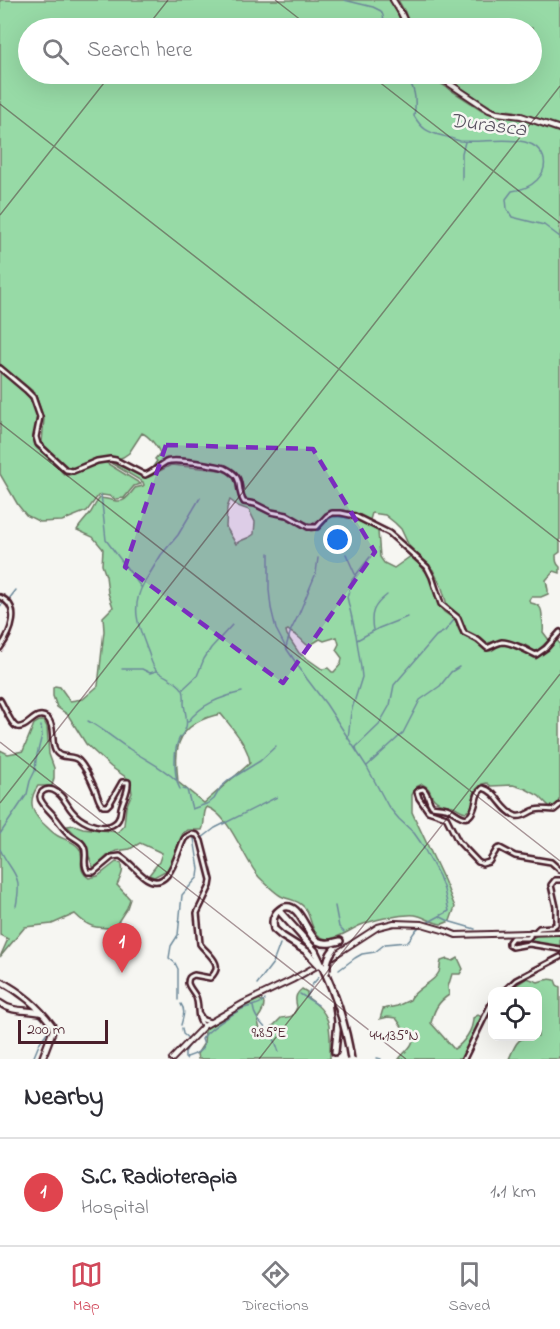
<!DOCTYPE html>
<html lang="en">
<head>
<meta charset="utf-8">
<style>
	:root { --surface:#fff; --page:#f2f2f3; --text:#2b2b33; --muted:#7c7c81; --line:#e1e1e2; --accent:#d1495b }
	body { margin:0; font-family:"Indie Flower",sans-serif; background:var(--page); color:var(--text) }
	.controls { position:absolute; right:18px; bottom:18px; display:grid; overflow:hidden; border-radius:12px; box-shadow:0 6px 24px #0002 }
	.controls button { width:54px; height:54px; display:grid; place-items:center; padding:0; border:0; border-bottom:2px solid var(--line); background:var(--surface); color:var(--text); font:30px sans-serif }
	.scale { position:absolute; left:18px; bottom:15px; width:90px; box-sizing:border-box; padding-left:6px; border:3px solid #4a1f2b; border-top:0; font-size:16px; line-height:21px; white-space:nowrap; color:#4a1f2b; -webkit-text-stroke:4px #f6f6f2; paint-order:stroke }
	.you { position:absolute; left:338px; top:540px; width:21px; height:21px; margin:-15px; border:4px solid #fff; border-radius:50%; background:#1a73e8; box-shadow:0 0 0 9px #1a73e833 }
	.badge { display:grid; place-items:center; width:39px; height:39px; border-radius:50%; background:var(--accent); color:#fff; font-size:20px; font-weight:700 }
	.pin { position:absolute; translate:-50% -50px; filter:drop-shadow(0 2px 3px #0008) }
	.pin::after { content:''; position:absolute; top:32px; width:21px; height:18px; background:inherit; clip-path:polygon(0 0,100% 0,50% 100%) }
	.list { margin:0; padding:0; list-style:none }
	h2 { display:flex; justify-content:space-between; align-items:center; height:78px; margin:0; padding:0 24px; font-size:26px }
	h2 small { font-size:20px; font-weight:400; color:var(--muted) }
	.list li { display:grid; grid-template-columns:39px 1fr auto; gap:18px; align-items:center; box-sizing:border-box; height:108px; padding:0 24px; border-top:2px solid var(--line) }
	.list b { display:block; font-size:22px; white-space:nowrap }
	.list p { margin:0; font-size:20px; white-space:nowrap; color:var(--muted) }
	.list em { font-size:20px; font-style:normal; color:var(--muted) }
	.icon { flex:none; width:33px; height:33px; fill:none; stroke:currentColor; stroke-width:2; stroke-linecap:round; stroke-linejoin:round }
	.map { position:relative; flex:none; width:560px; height:1059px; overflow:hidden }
	.search { position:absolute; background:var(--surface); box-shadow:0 6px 24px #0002; left:18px; right:18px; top:18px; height:66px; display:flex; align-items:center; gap:15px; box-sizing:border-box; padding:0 21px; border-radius:33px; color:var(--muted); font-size:22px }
	.sheet { height:186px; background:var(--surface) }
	nav { display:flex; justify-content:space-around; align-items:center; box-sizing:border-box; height:84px; border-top:2px solid var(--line); background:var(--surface); font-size:16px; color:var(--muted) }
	nav a { display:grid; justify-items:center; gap:3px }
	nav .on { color:var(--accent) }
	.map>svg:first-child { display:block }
	.green { fill:#97daa6; stroke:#707c68; stroke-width:1.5; fill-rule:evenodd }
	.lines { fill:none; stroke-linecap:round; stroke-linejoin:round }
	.stream { stroke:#6d899a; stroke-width:1.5 }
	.tertiary-casing { stroke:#4a1f2b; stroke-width:8 }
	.secondary-casing { stroke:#4a1f2b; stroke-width:8 }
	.primary-casing { stroke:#4a1f2b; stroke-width:9 }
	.trunk-casing { stroke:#4a1f2b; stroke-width:10 }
	.tertiary { stroke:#f6f6f2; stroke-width:3 }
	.secondary { stroke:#f6f6f2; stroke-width:4 }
	.primary { stroke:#f6f6f2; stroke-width:4.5 }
	.trunk { stroke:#f6f6f2; stroke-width:5 }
	.trunk-bridge-casing { stroke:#4a1f2b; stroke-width:10; stroke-linecap:butt }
	.trunk-bridge { stroke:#f6f6f2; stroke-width:5 }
	.marked { fill:#7b2cbf; fill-opacity:0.2; stroke:#7b2cbf; stroke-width:4.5; stroke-dasharray:12 8; stroke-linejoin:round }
	.ticks { fill:none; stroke:#4a1f2b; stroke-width:1.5; stroke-opacity:0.45 }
	.labels { text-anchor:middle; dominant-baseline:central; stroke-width:5; stroke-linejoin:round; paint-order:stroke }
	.water-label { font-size:21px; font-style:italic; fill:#5b5462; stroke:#f6f6f2 }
	.ticks-label { font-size:15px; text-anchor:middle; fill:#4a1f2b; stroke:#f6f6f2; stroke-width:5; stroke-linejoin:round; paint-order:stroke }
</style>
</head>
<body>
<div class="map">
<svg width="560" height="1059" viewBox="0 0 560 1059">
	<rect width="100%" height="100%" fill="#f6f6f2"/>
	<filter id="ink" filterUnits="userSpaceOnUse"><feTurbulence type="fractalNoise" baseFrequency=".0167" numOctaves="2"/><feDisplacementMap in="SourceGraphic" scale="12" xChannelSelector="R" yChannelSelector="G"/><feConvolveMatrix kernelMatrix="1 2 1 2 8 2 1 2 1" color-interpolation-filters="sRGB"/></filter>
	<g filter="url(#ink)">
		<path class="green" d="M0 0H390L393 4 404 28H28V74H426L482 110 495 115 523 120 560 133V552L556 555C556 560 556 564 560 567V573L554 571 546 580 548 590V594L541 597H531L529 600 531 603C540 605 542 608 542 617 543 623 544 627 543 632L549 640 536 652 525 645 507 640 486 643 479 637 470 634 464 627 461 618 447 605 442 588 433 570 409 546 401 529 395 523 385 515 372 513 370 520 360 515 344 510 341 513C321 510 321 523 310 523 304 523 297 518 292 515 286 512 279 512 273 510 263 506 258 502 246 500 242 493 244 484 240 477 231 460 190 460 173 458 164 460 158 467 150 471L157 461 155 459 160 453C157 446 149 436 142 433L129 453 123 457 116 460 106 457 96 459 75 468 67 467 46 449 42 442 44 419 35 393 0 364Z
			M398 0H560V125L514 111 496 109 491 107 439 74H532V28H411L405 12Z
			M0 371C12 382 27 390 34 405 36 410 38 418 38 423 37 430 31 440 36 447 41 453 50 456 55 462 59 468 60 473 67 476L99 462H105L141 484 134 486 124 498 115 499 109 496 102 495 98 496 87 511 62 521 40 522 26 515 18 505 0 474Z
			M111 463 118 465 145 478 148 477 171 465 220 470C240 476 233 486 241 501L271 515 289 519 311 531 319 529 328 518C347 513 362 523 378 531L380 557 384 563 394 568 411 556 428 574 434 587 440 607 444 612 457 621V626L460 632 488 651C496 651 494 647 500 645 506 642 530 656 536 659L550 647 556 639 560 644V798L557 804 554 807 549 806 539 796 526 789 513 785 491 786 487 783 482 784 475 791 471 809 466 812C460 811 458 808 453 806 446 804 439 805 434 799 428 792 433 790 422 784L416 787 412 795V812L444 880 455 907 450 921C447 922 444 924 441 924 432 923 423 916 415 915 408 914 399 916 392 917 381 918 371 921 361 925 351 929 337 940 327 939 309 936 313 917 304 907 298 900 291 900 283 897 277 895 264 882 259 877 243 858 230 815 207 807 202 814 206 822 202 830H188L183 833 169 869 154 877 149 875 159 862 162 853 140 843 130 849 116 851 108 855 97 866 93 867 83 842 67 826 74 825 83 828 118 832 124 825 126 807 132 793 130 780 111 767 86 744 68 715 57 707 53 696V688L55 686 60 687 70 701 83 699 98 686 104 631 103 617 113 607 108 593 106 576 102 565 103 549 93 537 77 530C81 523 86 519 91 512 94 507 96 502 100 498 121 500 120 508 135 488L143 486 144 485 143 482ZM230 500 238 506 249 510 255 522 254 534C249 539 241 539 236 544L226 527 227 508ZM288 630C291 633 294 634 297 636 310 645 303 650 320 639L324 641 337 637 339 644 336 650 342 658 341 664 334 672H332L328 668 322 669 299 653 287 635 286 631ZM221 714C232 728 248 745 250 763L204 803 178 782C177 769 175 755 179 743 185 725 205 717 221 714Z
			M39 721H44L47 727 49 754 54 768V778L52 786H38C26 803 33 815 47 827 50 830 54 834 58 836 65 840 74 841 79 848 86 858 75 869 89 878L98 876 116 862 121 863C125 871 120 878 117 885L130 899 127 908 114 928C95 928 89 928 75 914L52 924 25 927 0 957 8 939 0 935V750L8 754 23 751 34 724Z
			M560 933V947L545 946 529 942 515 944 513 942 531 940 538 934Z
			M458 958 463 969 460 974H452L448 987 449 995C438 1002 434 1010 431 1023L454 1049C464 1043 473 1030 473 1018L478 1015 482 1017 462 1059H399C404 1052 414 1046 414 1036L403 1028 396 1018 388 1017 380 1019 383 1009 397 1006 410 1000C414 989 434 983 439 972 440 968 440 965 441 961L447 959 453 961Z
			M527 978 538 982C543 980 549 978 555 980L557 985 560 987V1059H509C516 1042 518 1036 538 1036V992L507 991Z
			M302 989 307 992V997C334 1015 330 1030 330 1059H198L197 1054 204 1043 205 1031 208 1026 259 999 264 1003C264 1009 262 1013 258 1018 258 1024 259 1031 265 1034L281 1018C292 1016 292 1019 297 1007 295 999 295 994 302 989Z"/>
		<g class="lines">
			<path class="stream" d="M344 0 373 7 381 11C386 20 384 25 375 28
				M404 74C415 86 417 99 414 116 422 129 427 132 443 136 449 137 454 140 460 141 481 143 504 137 525 142 544 147 551 165 537 180 530 187 521 190 512 191L506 199 507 209 512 217 544 225 560 237
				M462 179V153L465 142
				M101 494 106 540 141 587
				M269 553V590L271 608 276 629 286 648 307 679 326 704 367 767 388 806 399 819 414 833 421 843 439 876 444 890 449 911 425 924
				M346 554 355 574
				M9 599 16 590
				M0 606 5 602
				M373 630C370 613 373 606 387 595
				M357 640 379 628 407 617
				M286 647 291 630 298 616 316 573 318 558
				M122 669H142L150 673 156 671
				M183 689 197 676 204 659 211 648 232 625
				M88 721C103 729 114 739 128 748 144 759 162 767 176 780
				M188 722C201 704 221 697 242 692
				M348 739 351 712 362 677 361 668 356 635 347 597 352 580 370 557
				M357 751 356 747 379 725 382 719 390 705 394 685 436 636 445 631 454 620
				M367 766 403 733 420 700 440 686 451 672 459 667
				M180 789C174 778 173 751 179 739 181 735 185 733 186 727 188 720 185 712 184 704 184 700 185 695 183 690 178 681 165 677 157 671 152 666 151 660 149 654 140 630 129 609 144 583L161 555 178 535 200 498
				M183 789 187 790 192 809 209 803 214 799 221 787 229 780 260 761 276 746
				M0 834 27 794 30 781 35 771 36 759 42 735 41 726
				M202 838 215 828 277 797
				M0 849C12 875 23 872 16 906
				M335 906 339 927 344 932
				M441 917 451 922 475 929
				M339 970 355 958 362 954 375 952 385 944 407 942C413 937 413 930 421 926
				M257 984 273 963 280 944
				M311 986 319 977
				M300 994 318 1005
				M307 997 310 990
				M178 1000V969L175 963 169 958 171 946 178 935 182 895 198 877 199 869 194 838
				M181 1004C186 1011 183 1017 181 1025
				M253 1006C254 1020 266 1027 273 1037 276 1042 277 1047 279 1052
				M182 1028 183 1034 189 1039
				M185 1058V1052L191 1042
				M377 1058 381 1059
				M33 1059 40 1042 48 1031 49 1027 45 1021 35 1013
				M186 1059 187 1057C194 1055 202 1052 204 1045L202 1039C206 1031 232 1014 242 1009 249 1006 258 1006 265 1000"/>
			<defs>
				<path id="tertiary" d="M0 368 26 390 33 397 40 417 36 437 38 444 66 470 73 471 97 461 110 459 116 460 145 475C153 472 159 466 166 462 175 458 214 465 225 468 246 478 235 488 244 502L255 504 271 512 287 515 308 527H317L327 516 332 513H341L355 516 389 533 427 567 432 577 441 604 458 618 464 633 478 640 487 648C492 646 497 643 502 642 512 642 528 651 536 655L546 648 560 632
					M0 597C22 607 11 633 0 648
					M0 700C4 706 11 725 17 727 28 730 35 709 47 718 55 725 51 741 55 750 60 761 72 753 79 761 86 768 91 780 95 789 98 796 98 801 103 806H107L110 803 122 782H128C129 790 123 800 121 808 120 817 119 823 109 826 96 829 80 821 72 811 66 804 63 794 53 790 45 787 36 794 42 802 45 807 50 811 54 816 59 822 63 829 69 834 73 838 80 840 83 845 89 854 81 863 88 872H94L112 857 120 856C130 862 137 872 146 878 170 893 177 852 184 839 187 835 188 836 192 834L197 835 201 841 211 880 210 886 197 913 200 944C207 954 226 964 210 978L194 975C190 977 188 977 188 983 189 988 194 992 196 997 200 1007 195 1018 204 1026
					M560 805 554 810C548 810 541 808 535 810 528 812 524 818 516 816 502 811 497 791 483 788 476 794 477 798 475 805 468 830 456 810 446 808 441 807 436 807 432 806 427 800 429 793 423 789L419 790 417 792 419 798 428 811 446 817 458 841 478 862 482 864 489 862 497 849 500 848 515 856 551 862 560 870
					M531 932 530 936 528 938H512L509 942V945L512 947 529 944 560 949
					M535 932 539 928 552 927 556 924V907L551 885 555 880H560
					M503 992 516 980 560 957
					M199 1014 203 1020 210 1022
					M464 1059 492 1002"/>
				<path id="secondary" d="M393 0 401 13 408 28
					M435 74 489 110 497 113 521 116 560 129
					M172 1059 204 1026 244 1003 292 980 327 960 378 927 394 923 422 924 446 931 456 935 560 932"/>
				<path id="primary" d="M0 981C21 992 38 1006 52 1025L53 1030 42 1059
					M0 1003C13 1013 27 1009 42 1013"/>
				<path id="trunk" d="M281 913 315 951
					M274 929C273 924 272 920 275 915 276 912 279 910 282 908 300 900 305 933 317 941 325 945 332 943 340 941
					M335 1052 338 1022 336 1005"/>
			</defs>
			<use href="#tertiary" class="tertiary-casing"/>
			<use href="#secondary" class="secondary-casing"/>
			<use href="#primary" class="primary-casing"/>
			<use href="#trunk" class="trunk-casing"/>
			<use href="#tertiary" class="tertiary"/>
			<use href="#secondary" class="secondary"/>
			<use href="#primary" class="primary"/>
			<use href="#trunk" class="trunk"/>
			<defs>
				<path id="trunk-bridge" d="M274 929 282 936 306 951 319 965
					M315 951C333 986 345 1020 351 1059
					M327 971C326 962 328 956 334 949"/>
			</defs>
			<use href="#trunk-bridge" class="trunk-bridge-casing"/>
			<use href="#trunk-bridge" class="trunk-bridge"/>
		</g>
	</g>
	<path class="marked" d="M166 445 313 449 375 552 283 683 125 567Z"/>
	<path class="ticks" d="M275 0 311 28M146 28 168 0M369 74 560 223M0 104 560 542M0 215 111 74M0 423 560 861M0 742 406 1059M0 803 560 86M259 1059 560 674"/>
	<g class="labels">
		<g class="water-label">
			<text transform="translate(488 126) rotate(7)">Durasca</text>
		</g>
	</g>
	<g class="ticks-label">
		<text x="269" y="1037">9.85°E</text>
		<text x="394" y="1040">44.135°N</text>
	</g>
</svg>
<div class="controls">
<button><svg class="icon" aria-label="locate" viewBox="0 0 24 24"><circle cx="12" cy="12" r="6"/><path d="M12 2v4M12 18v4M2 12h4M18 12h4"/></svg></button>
</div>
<div class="scale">200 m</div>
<div class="you"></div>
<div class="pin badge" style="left:122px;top:973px;background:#e0444e">1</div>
<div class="search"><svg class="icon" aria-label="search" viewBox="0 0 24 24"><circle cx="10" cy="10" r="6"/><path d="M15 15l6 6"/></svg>Search here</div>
</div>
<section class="sheet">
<h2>Nearby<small></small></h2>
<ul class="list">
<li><span class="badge" style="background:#e0444e">1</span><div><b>S.C. Radioterapia</b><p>Hospital</p></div><em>1.1 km</em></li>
</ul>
</section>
<nav>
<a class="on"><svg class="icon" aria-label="map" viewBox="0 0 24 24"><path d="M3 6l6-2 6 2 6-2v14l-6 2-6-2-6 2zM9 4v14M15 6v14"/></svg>Map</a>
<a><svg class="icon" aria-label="directions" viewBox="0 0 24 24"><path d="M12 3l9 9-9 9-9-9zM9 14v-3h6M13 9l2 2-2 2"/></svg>Directions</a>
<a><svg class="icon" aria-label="saved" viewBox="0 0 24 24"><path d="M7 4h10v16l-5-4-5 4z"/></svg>Saved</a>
</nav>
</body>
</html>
